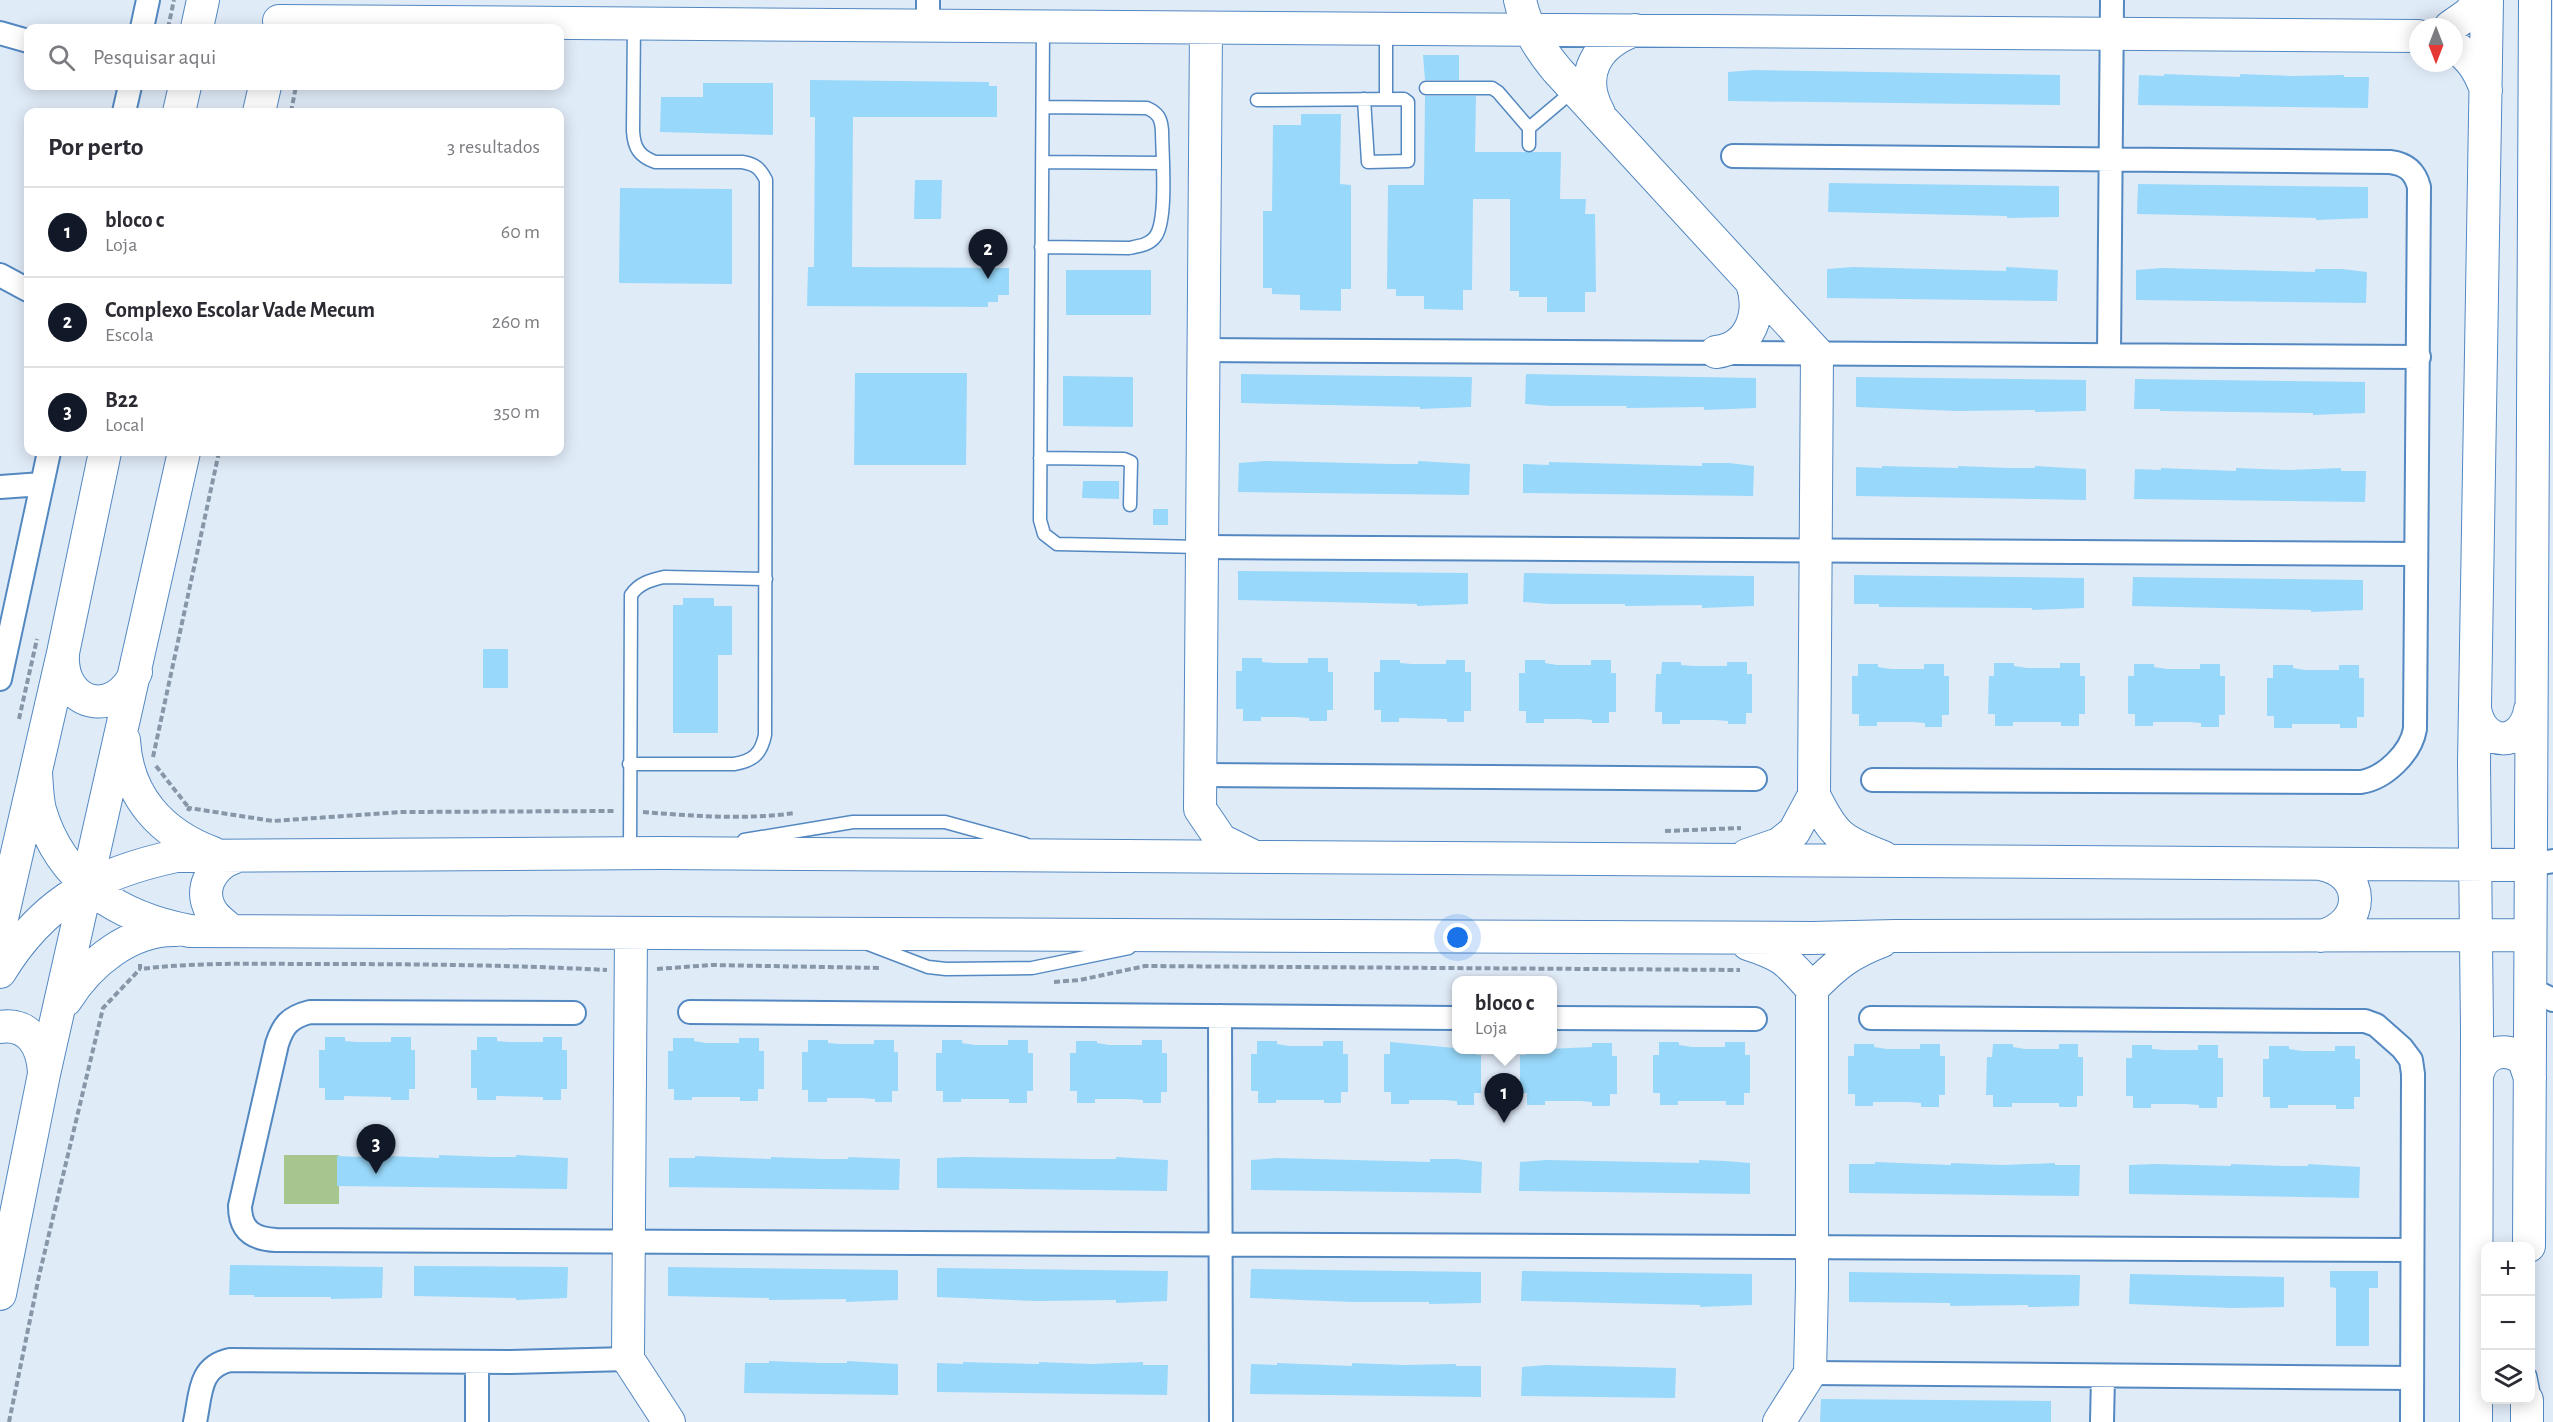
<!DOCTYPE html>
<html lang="pt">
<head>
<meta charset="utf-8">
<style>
	:root { --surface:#fff; --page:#f7f7f7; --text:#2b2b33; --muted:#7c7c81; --line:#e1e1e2; --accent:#111827 }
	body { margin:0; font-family:"Alegreya Sans",sans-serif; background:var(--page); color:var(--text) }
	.controls { position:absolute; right:18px; bottom:18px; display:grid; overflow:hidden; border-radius:12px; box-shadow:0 3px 15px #0003 }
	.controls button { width:54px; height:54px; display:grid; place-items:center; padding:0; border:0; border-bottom:2px solid var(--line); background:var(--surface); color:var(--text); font:30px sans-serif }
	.compass { position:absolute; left:2409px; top:18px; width:54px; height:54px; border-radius:50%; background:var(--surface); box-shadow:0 3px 15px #0003; rotate:180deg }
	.you { position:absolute; left:1458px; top:938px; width:21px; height:21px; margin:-15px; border:4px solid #fff; border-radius:50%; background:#1a73e8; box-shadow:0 0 0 9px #1a73e833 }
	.badge { display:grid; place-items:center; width:39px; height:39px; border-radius:50%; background:var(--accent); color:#fff; font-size:20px; font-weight:700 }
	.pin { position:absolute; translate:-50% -50px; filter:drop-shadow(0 2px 3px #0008) }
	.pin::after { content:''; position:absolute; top:32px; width:21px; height:18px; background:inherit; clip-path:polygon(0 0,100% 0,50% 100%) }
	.popup { position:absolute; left:1452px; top:976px; width:105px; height:78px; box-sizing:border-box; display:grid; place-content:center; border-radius:12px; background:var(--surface); filter:drop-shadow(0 2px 4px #0005); font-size:20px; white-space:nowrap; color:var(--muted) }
	.popup b { font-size:22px; color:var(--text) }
	.popup::after { content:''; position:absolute; left:50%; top:100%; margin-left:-12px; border:12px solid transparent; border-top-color:var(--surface) }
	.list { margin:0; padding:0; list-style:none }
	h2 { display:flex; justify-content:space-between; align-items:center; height:78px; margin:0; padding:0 24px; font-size:26px }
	h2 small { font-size:20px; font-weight:400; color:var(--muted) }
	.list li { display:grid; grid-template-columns:39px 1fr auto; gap:18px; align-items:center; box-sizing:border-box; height:90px; padding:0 24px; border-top:2px solid var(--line) }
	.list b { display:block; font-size:22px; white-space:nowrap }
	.list p { margin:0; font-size:20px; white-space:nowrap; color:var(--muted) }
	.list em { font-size:20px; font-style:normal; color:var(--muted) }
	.icon { flex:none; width:33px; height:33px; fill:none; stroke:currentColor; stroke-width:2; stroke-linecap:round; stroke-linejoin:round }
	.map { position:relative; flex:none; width:2553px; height:1422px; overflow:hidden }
	.search { position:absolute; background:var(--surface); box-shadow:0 3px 15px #0003; left:24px; top:24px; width:540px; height:66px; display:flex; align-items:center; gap:15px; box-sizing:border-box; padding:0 21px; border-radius:12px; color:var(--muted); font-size:22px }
	.panel { position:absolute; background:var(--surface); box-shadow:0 3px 15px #0003; left:24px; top:108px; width:540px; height:348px; border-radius:12px }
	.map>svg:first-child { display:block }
	.green { fill:#a7c68e }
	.building { fill:#98d8fa }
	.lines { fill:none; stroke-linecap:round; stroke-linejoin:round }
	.lane-casing { stroke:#5388c1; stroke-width:15 }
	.street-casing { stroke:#5388c1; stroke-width:26 }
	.secondary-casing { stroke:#5388c1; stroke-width:34 }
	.path { stroke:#8797a8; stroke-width:4; stroke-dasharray:6 3; stroke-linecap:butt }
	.lane { stroke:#fff; stroke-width:12 }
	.street { stroke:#fff; stroke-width:22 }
	.secondary { stroke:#fff; stroke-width:32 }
</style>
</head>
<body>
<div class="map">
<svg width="2553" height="1422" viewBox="0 0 2553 1422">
	<rect width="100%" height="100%" fill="#e0ebf8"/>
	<path class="green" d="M284 1155H339V1204H284Z"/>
	<path class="building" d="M1423 55H1459V80H1425Z
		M1754 70 2060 75V105L1728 101V72Z
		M2164 74 2240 77V74L2292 76 2344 75V77H2369L2368 108 2138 105 2139 75 2164 76Z
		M810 80 989 82V86H997V117H853L852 267 1009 268V295H998V302H988V307L807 306 808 267H814L815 117H810Z
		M703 83H773V135L660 132 661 97H703Z
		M1425 96H1476L1475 152H1561L1560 199H1586L1585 214H1595L1596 292H1585V312H1547V297H1519V291H1510V199H1473L1472 290H1463V310L1424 309V296H1396V289H1387L1388 185H1424Z
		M1301 114H1341L1340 184 1351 185V289H1341V311L1300 310V295L1272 294V288H1263V211H1272L1273 125H1301Z
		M915 180H942L941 219H914Z
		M1829 183 2059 186V217L2007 218V216L1828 212Z
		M2138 184 2368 187V218L2316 220V218L2137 214Z
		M620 188 732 189V284L619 283Z
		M1853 267 2006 271V267L2058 270 2057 301 1827 298V269Z
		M2162 268 2315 272V269H2342L2367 272 2366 303 2136 300V270Z
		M1066 270H1151V315H1066Z
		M855 373H967L966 465H854Z
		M1241 374 1472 377 1471 407 1420 409V407L1241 403Z
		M1526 374 1756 378V408L1704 410V407L1626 408 1627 406H1551L1525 404Z
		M1063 376 1133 377V427L1063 426Z
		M1856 377 2086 380V411L2035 412V410L1957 411 1856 407Z
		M2135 379 2365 382V413L2313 415V413L2160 411V409H2134Z
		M1265 461 1393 464H1418V461L1470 464 1469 495 1238 492 1239 463Z
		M1549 462 1702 466V463H1729L1754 466 1753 496 1523 493V464L1549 465Z
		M1882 466 1958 468V466L2010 468H2035V466L2086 469V500L1856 496V467L1882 468Z
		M2161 468 2236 471V468L2289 470 2341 468V471H2366L2365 502 2134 499 2135 469 2161 470Z
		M1083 481H1119V499L1082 498Z
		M1153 509H1168V525H1153Z
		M1238 571 1468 573V604L1417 606V604L1238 600Z
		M1524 573 1754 576V606L1702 608V605L1625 606V604H1549L1523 602Z
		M1854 575 2084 578V608L2032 610V608L1879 607V604H1854Z
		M2133 577 2363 580V610L2311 612V610L2132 606Z
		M683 598H714V606H732V655H718V733H673V605H683Z
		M483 649H508V688H483Z
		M1242 658H1262V662L1275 663H1308V658H1328V672H1333V710H1327V721H1309V718L1296 717H1261V721H1243V709H1236V671H1242Z
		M1380 660H1400V663L1412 664H1446V660H1465V672H1471V711H1464V722H1447V719L1399 718V722H1381V710H1374V672H1380Z
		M1525 660H1545V663L1557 665H1591V660H1611V673H1616V712H1609V723H1592V720L1579 719H1544V723H1526V711H1519V673H1525Z
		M1662 662H1681V665L1694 666H1727V662H1747V674H1752V713H1746V724H1728V721L1715 720H1680V724H1662V712H1655L1656 674H1661Z
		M1994 663H2014V666L2027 668H2060V663H2080V676H2085V714H2079V726H2061V722H2013V726H1995V714H1988L1989 676H1994Z
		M1858 664H1878V667L1891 669H1924V664H1944V676H1949V715H1942V727H1925V723L1912 722H1877V726H1859V714H1852V676H1858Z
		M2134 664H2154V667L2167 669H2200V664H2220V676H2225V715H2219V727H2201V723L2188 722H2153V726H2135V714H2128V676H2134Z
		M2273 665H2293V668L2305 670H2339V665H2359V678H2364V717H2357V728H2340V724H2292V728H2274V716H2267V678H2273Z
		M325 1037H345V1041L357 1042H391V1037H411V1050H415V1089H409V1100H391V1097L344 1096V1100H325V1088H319V1050H325Z
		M477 1037H497V1041L509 1042H543V1037H562V1050H567V1089H561V1100H543V1097L496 1096V1100H477V1088H471V1050H477Z
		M673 1038H694V1041L706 1043H739V1038H759V1051H764V1089H758V1101H740V1097H692V1100H674V1089H668V1051H673Z
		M808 1040H828V1043L840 1044H874V1040H894V1052H898V1091H892V1102H875V1099L862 1098H827V1102H808V1090H802V1052H808Z
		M942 1040H962V1043L975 1045H1008V1040H1028V1053H1033V1091H1027V1103H1009V1099H961V1102H943V1091H936V1053H942Z
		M1142 1040H1162V1053H1167V1092H1161V1103H1143V1100L1130 1099H1095V1103H1077V1091H1070V1053H1076V1041H1097V1043L1109 1045H1142Z
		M1257 1041H1277V1044L1289 1046H1323V1041H1343V1054H1348V1092H1341V1103H1324V1100H1276V1103H1258V1091H1251V1054H1257Z
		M1390 1042 1476 1050V1055H1481V1093H1474V1105H1457V1101L1444 1100H1409V1104H1391V1092H1384V1054H1390Z
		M1659 1042H1679V1045L1692 1047H1725V1042H1745V1055H1750V1093H1744V1105H1726V1101H1678V1105H1660V1093H1653V1055H1659Z
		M1592 1043H1612V1056H1617V1094H1610V1106H1592V1102L1580 1101H1545V1105H1527V1093H1520V1055H1526V1050L1592 1047Z
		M1854 1044H1874V1047L1887 1049H1920V1044H1940V1056H1945V1095H1939V1107H1921V1103L1908 1102H1873V1106H1855V1094H1848V1056H1854Z
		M1993 1044H2013V1047L2025 1049H2059V1044H2078V1057H2083V1096H2077V1107H2059V1103H2012V1107H1993V1095H1986L1987 1057H1992Z
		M2132 1045H2152V1049L2165 1050H2198V1045H2218V1058H2223V1097H2217V1108H2199V1105L2186 1104H2151V1108H2133V1096H2126V1058H2132Z
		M2269 1046H2289V1049L2302 1051H2335V1046H2355V1059H2360V1097H2354V1109H2336V1105H2288V1108H2270V1097H2263V1059H2269Z
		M363 1155 439 1158V1155L491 1157H516V1155L568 1158 567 1189 337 1186V1156L363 1157Z
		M695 1156 771 1159V1157L823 1159H848V1157L900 1159 899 1190 669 1187V1158H695Z
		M963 1157 1091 1159H1116V1157L1168 1160 1167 1191 937 1188V1158Z
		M1277 1158 1430 1162V1159H1457L1482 1162 1481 1193 1251 1190V1160Z
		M1546 1160 1699 1163V1160L1725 1161 1750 1163V1194L1519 1191 1520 1162Z
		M1875 1162 1951 1165V1163L2003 1165 2055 1163V1165H2080L2079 1196 1849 1193V1164H1875Z
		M2155 1164 2231 1166V1164L2283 1166H2308V1164L2360 1167 2359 1198 2129 1194V1165Z
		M230 1265 383 1267 382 1298 331 1299V1297H254V1295H229Z
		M414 1266 568 1267 567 1298 516 1300V1298L414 1296Z
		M668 1267 898 1270V1300L846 1302V1299L769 1300V1298L668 1296Z
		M937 1268 1168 1271 1167 1301 1116 1303V1300L1038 1301 937 1297Z
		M1251 1269 1481 1272V1303L1429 1304V1302H1352L1250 1298Z
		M1522 1271 1752 1274V1305L1700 1307V1305L1521 1301Z
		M2330 1271H2378V1288H2369V1346H2336V1288L2330 1287Z
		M1849 1272 2080 1275 2079 1306 2028 1307V1305L1950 1306V1303L1849 1302Z
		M2130 1274 2284 1277V1307L2231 1308 2129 1304Z
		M769 1361 822 1363H847V1361L898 1364V1395L744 1393 745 1363H769Z
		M963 1362 1039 1364V1362L1091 1364 1143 1362V1365H1168L1167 1395 937 1392V1363L963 1364Z
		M1277 1363 1352 1366V1363L1405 1365 1456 1364V1366H1481V1397L1250 1394 1251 1364 1277 1365Z
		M1547 1365 1676 1368 1675 1398 1521 1396 1522 1367Z
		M1821 1399 2051 1401V1422H1820Z"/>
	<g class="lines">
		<defs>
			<path id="lane" d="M1043 27 1040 520 1044 534 1057 544 1201 547
				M1386 29V99
				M1426 88H1492L1498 92 1529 128V145
				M1257 100 1404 99 1408 102V161L1368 162 1364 99
				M1529 128 1574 90
				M1042 162 1162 163
				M1041 247 1129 248C1139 246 1149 245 1155 237 1168 221 1162 153 1162 130 1161 118 1158 113 1147 108L1043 107
				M1040 458 1124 459 1131 462 1130 505
				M629 764H734C753 761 761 754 765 735L766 180C760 168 755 164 742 162H655C639 156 634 148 633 131L634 23
				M744 840 853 822H945L1025 844
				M630 851 631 595C639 583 651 580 664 577L766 579
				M868 944 928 967 946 969 1032 968 1129 948
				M2530 1375 2535 1400"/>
			<path id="street" d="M928 0V26
				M142 28 148 0
				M0 33 28 41
				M124 112 130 86
				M1733 156 2390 162C2407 164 2415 172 2419 187L2415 729C2411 753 2385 778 2361 782L1873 780
				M0 275 28 290
				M1203 350 2419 357
				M2109 355 2112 0
				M0 487 42 484
				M1203 547 2416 554
				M0 679 49 452
				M1200 775 1755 779
				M2529 865 2553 861
				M2530 989 2553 1000
				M690 1012 1456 1018
				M574 1013 310 1012C290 1017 283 1025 277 1044L240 1206C240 1231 254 1239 276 1240L2412 1250
				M1220 1016 1221 1422
				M1552 1018 1755 1019
				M1871 1018 2341 1021H2365L2376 1025 2402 1048 2411 1060 2413 1074 2412 1422
				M477 1362V1422
				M1810 1373 2412 1378
				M195 1422C201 1395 198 1367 230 1360L510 1362 628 1359
				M2102 1422 2103 1376"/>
			<path id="secondary" d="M1520 0C1526 28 1539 48 1557 70L1817 353 1814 795C1834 836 1841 841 1883 857
				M279 21 2418 36
				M2450 27 2470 13 2478 0
				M197 28 203 0
				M1206 28 1200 809 1221 840 1251 855
				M2454 46C2471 58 2479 70 2486 90
				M179 112 185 86
				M259 112 265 86
				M1599 113C1578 75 1596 44 1635 30
				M1716 352C1751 348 1762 313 1752 283
				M63 654C60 706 115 720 136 672
				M2475 709C2482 748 2523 748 2530 710
				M124 740C127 797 162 834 213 853
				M36 773C37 785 37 798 40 810 61 882 120 918 190 931L1812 938 1895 936 2530 935
				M1747 855 1779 844 1794 832 1814 795
				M2320 864C2367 872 2366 925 2321 936
				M0 927 63 653 105 452
				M232 931C226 926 219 921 214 915 196 892 211 865 235 857
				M631 933 628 1359 669 1422
				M1748 944C1785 956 1787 961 1812 989V1286L1810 1373 1779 1422
				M0 972C43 901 97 873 176 856L662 853 2529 865
				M1812 989C1835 965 1850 953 1882 941
				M66 1000C89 963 130 929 176 930
				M0 1027C30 1022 43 1047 44 1073
				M2477 1077C2481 1052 2505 1045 2524 1060L2530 1078
				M2529 1246 2535 0
				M0 1294 44 1074 184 452
				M2476 1422 2477 1029 2474 764 2487 0
				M2527 1422V1400"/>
		</defs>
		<use href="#lane" class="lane-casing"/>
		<use href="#street" class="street-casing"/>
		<use href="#secondary" class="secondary-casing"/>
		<path class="path" d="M168 28 174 0
			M291 112 296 86
			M19 719 37 639
			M153 757 219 452
			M156 766 189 808
			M188 811 189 808 273 821 402 812 615 811
			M643 812C693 816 745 820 795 813
			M1665 831 1741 828
			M140 964V969C199 962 259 964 319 964 415 964 511 965 607 970
			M657 969 711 965 880 968
			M1054 982 1080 980 1145 966 1740 970
			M9 1422 39 1276 103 1008 140 969"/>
		<use href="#lane" class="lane"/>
		<use href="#street" class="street"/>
		<use href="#secondary" class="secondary"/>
	</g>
</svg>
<div class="controls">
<button>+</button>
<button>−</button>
<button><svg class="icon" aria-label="layers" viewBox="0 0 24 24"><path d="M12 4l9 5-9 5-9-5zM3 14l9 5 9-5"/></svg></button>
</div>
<svg class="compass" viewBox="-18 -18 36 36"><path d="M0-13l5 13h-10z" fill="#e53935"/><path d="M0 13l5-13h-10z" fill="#7c7c81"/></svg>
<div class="you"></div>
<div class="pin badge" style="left:1504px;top:1123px">1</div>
<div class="popup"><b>bloco c</b>Loja</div>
<div class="pin badge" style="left:988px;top:279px">2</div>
<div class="pin badge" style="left:376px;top:1174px">3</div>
<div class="search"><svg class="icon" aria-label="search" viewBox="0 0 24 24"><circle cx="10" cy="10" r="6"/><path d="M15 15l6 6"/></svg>Pesquisar aqui</div>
<section class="panel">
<h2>Por perto<small>3 resultados</small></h2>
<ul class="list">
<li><span class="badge">1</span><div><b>bloco c</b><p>Loja</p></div><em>60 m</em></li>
<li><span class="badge">2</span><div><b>Complexo Escolar Vade Mecum</b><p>Escola</p></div><em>260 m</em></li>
<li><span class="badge">3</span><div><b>B22</b><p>Local</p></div><em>350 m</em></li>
</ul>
</section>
</div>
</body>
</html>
